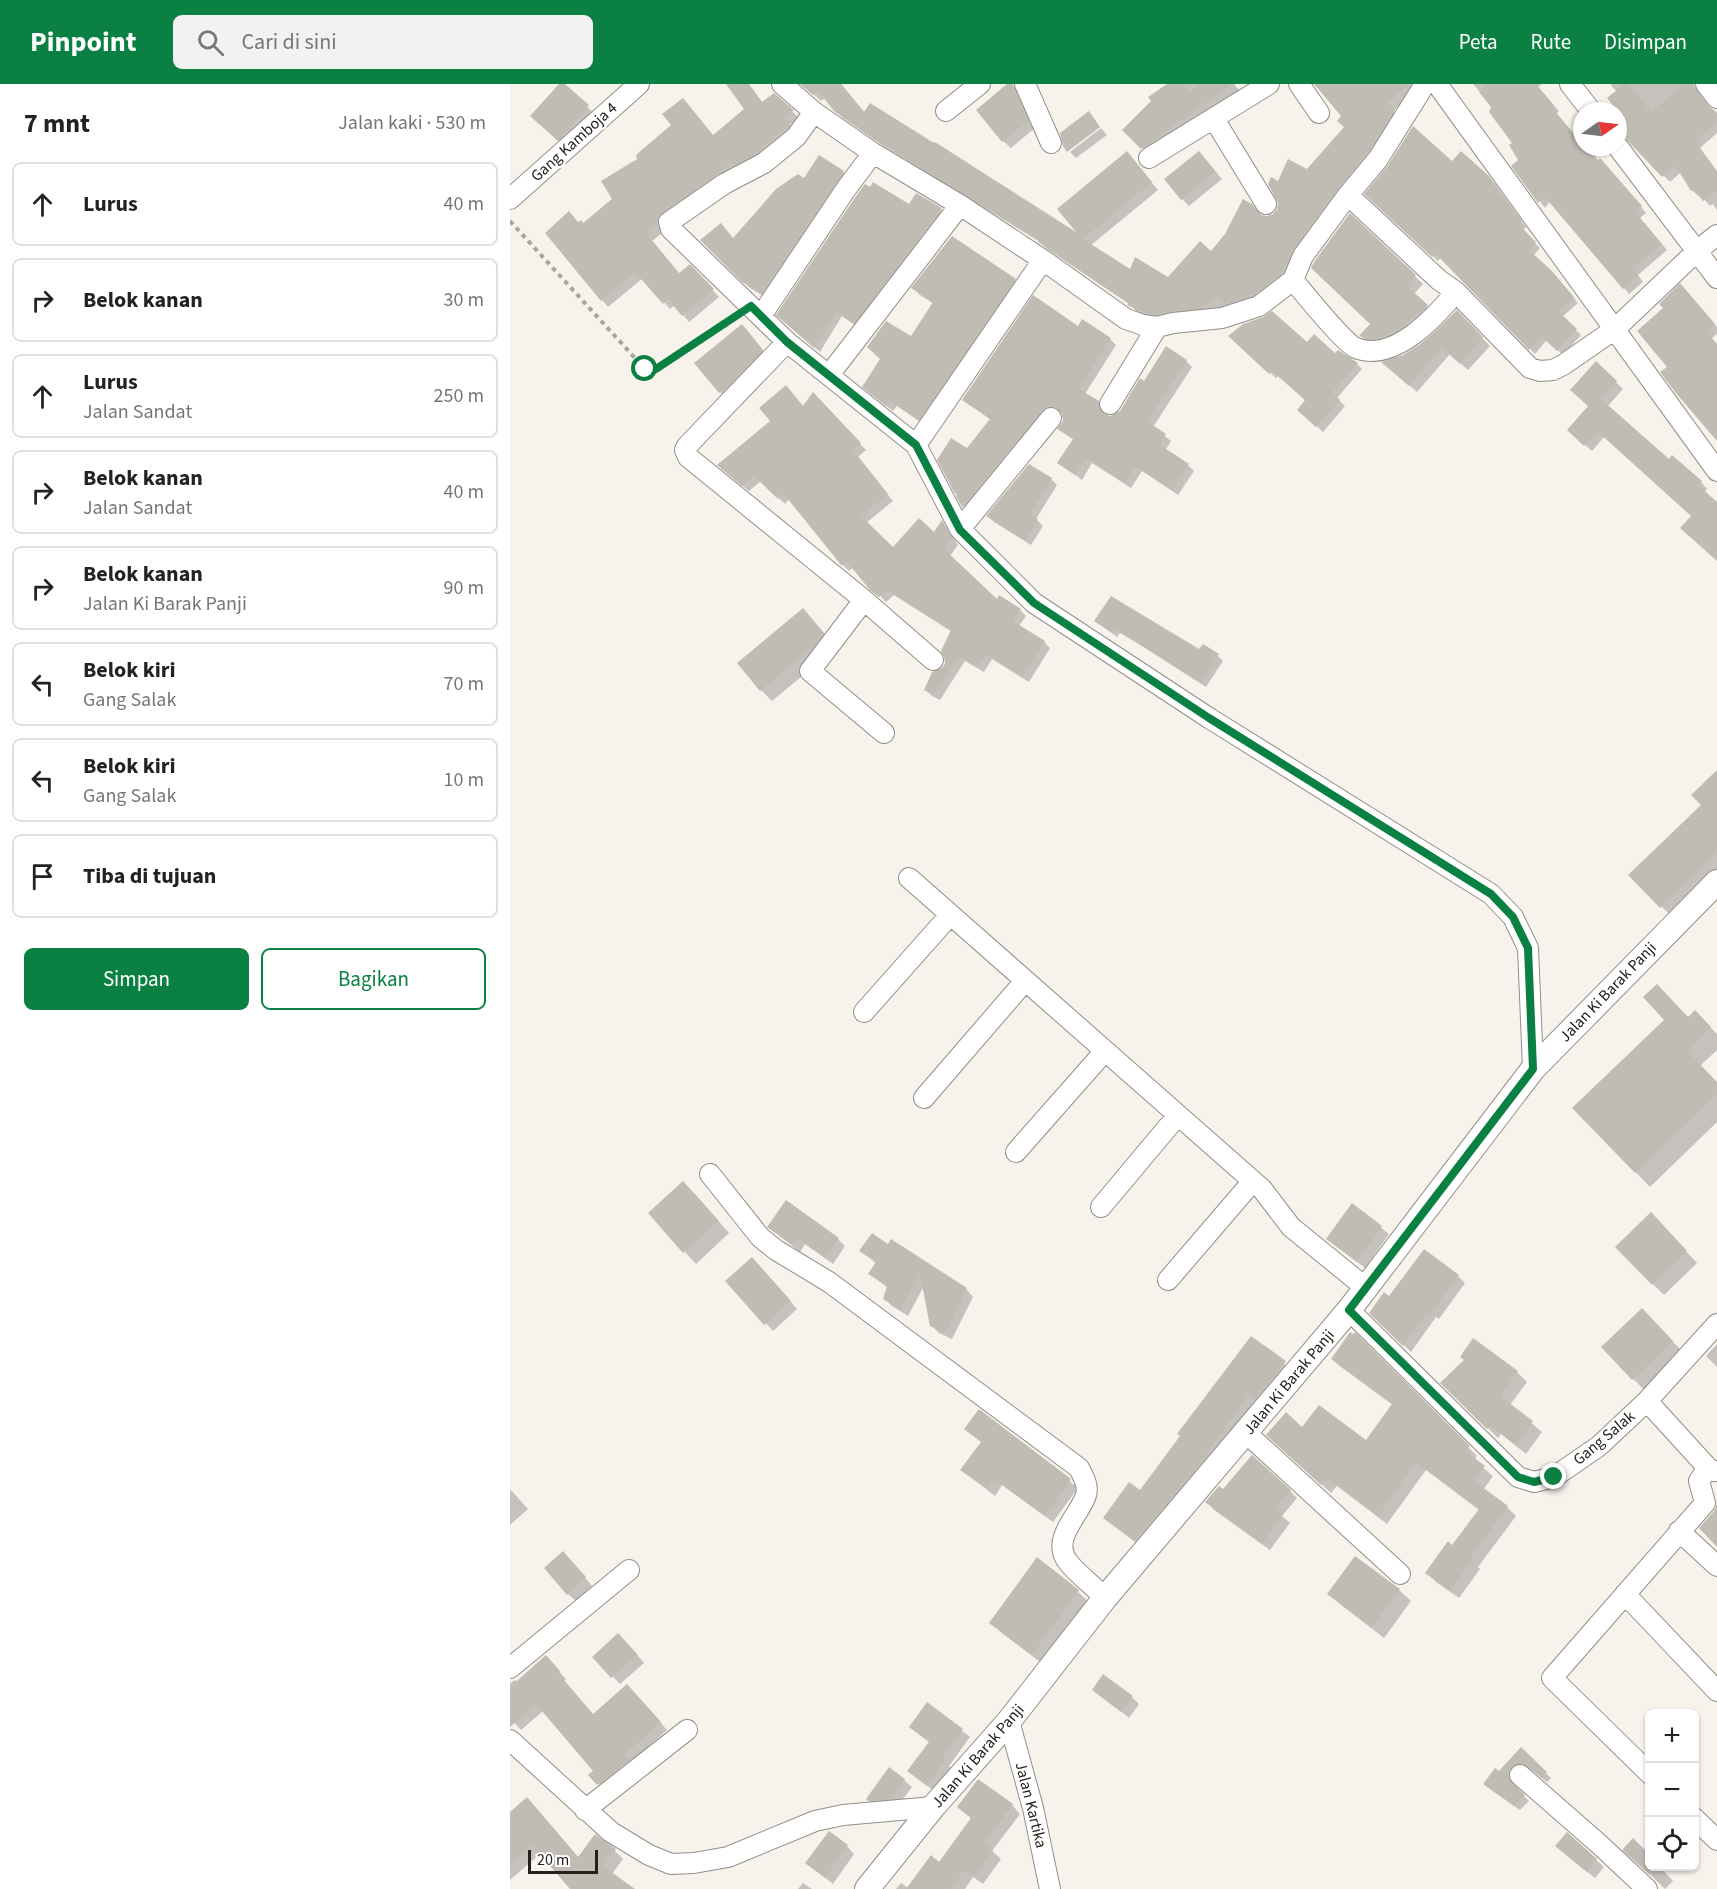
<!DOCTYPE html>
<html lang="id">
<head>
<meta charset="utf-8">
<style>
	:root { --surface:#fff; --page:#f2f2f2; --text:#222; --muted:#767676; --line:#e0e0e0; --accent:#0b8043 }
	body { margin:0; font-family:"Source Sans 3",sans-serif; background:var(--page); color:var(--text) }
	.controls { position:absolute; right:18px; bottom:18px; display:grid; overflow:hidden; border-radius:9px; box-shadow:0 2px 4px #0004 }
	.controls button { width:54px; height:54px; display:grid; place-items:center; padding:0; border:0; border-bottom:2px solid var(--line); background:var(--surface); color:var(--text); font:30px sans-serif }
	.compass { position:absolute; left:1063px; top:18px; width:54px; height:54px; border-radius:50%; background:var(--surface); box-shadow:0 2px 4px #0004; rotate:76deg }
	.scale { position:absolute; left:18px; bottom:15px; width:70px; box-sizing:border-box; padding-left:6px; border:3px solid #23211e; border-top:0; font-size:16px; line-height:21px; white-space:nowrap; color:#23211e; -webkit-text-stroke:4px #fff; paint-order:stroke }
	.stop { position:absolute; width:18px; height:18px; margin:-14px; border:4px solid #0b8043; border-radius:50%; background:#fff }
	.stop.end { background:#0b8043; border-color:#fff; box-shadow:0 2px 6px #0008 }
	.list { margin:0; padding:0; list-style:none }
	h2 { display:flex; justify-content:space-between; align-items:center; height:78px; margin:0; padding:0 24px; font-size:26px }
	h2 small { font-size:20px; font-weight:400; color:var(--muted) }
	.list li { display:grid; grid-template-columns:39px 1fr auto; gap:18px; align-items:center; box-sizing:border-box; height:84px; margin:0 12px 12px; padding:0 12px; border:2px solid var(--line); border-radius:9px }
	.list b { display:block; font-size:22px; white-space:nowrap }
	.list p { margin:0; font-size:20px; white-space:nowrap; color:var(--muted) }
	.list em { font-size:20px; font-style:normal; color:var(--muted) }
	.actions { display:flex; gap:12px; padding:18px 24px }
	.actions a { flex:1; padding:14px 0; border:2px solid var(--accent); border-radius:9px; text-align:center; font-size:21px; color:var(--accent) }
	.actions .main { background:var(--accent); color:#fff }
	.icon { flex:none; width:33px; height:33px; fill:none; stroke:currentColor; stroke-width:2; stroke-linecap:round; stroke-linejoin:round }
	.map { position:relative; flex:none; width:1207px; height:1805px; overflow:hidden }
	header { display:flex; align-items:center; gap:36px; box-sizing:border-box; height:84px; padding:0 30px; background:var(--accent); color:#fff }
	header strong { font-size:28px }
	nav { display:flex; gap:33px; margin-inline-start:auto; font-size:21px }
	.search { width:420px; height:54px; background:var(--page); display:flex; align-items:center; gap:15px; box-sizing:border-box; padding:0 21px; border-radius:9px; color:var(--muted); font-size:22px }
	main { display:flex }
	aside { flex:1; background:var(--surface) }
	.map>svg:first-child { display:block }
	.shadow { fill:#0003 }
	.building { fill:#c0bcb4 }
	.lines { fill:none; stroke-linecap:round; stroke-linejoin:round }
	.minor-casing { stroke:#938f88; stroke-width:22 }
	.tertiary-casing { stroke:#938f88; stroke-width:26 }
	.path { stroke:#a8a49e; stroke-width:4; stroke-dasharray:4.5 4.5; stroke-linecap:butt }
	.minor { stroke:#fff; stroke-width:20 }
	.tertiary { stroke:#fff; stroke-width:24 }
	.route { stroke:#0b8043; stroke-width:8 }
	.labels { text-anchor:middle; dominant-baseline:central; stroke-width:5; stroke-linejoin:round; paint-order:stroke }
	.street-label { font-size:16px; fill:#23211e; stroke:#fff }
</style>
</head>
<body>
<header>
<strong>Pinpoint</strong>
<div class="search"><svg class="icon" aria-label="search" viewBox="0 0 24 24"><circle cx="10" cy="10" r="6"/><path d="M15 15l6 6"/></svg>Cari di sini</div>
<nav><a>Peta</a><a>Rute</a><a>Disimpan</a></nav>
</header>
<main>
<aside>
<h2>7 mnt<small>Jalan kaki · 530 m</small></h2>
<ul class="list">
<li><svg class="icon" aria-label="ahead" viewBox="0 0 24 24"><path d="M12 20V5M6 11l6-6 6 6"/></svg><div><b>Lurus</b></div><em>40 m</em></li>
<li><svg class="icon" aria-label="right" viewBox="0 0 24 24"><path d="M7 20v-9h11M14 6l5 5-5 5"/></svg><div><b>Belok kanan</b></div><em>30 m</em></li>
<li><svg class="icon" aria-label="ahead" viewBox="0 0 24 24"><path d="M12 20V5M6 11l6-6 6 6"/></svg><div><b>Lurus</b><p>Jalan Sandat</p></div><em>250 m</em></li>
<li><svg class="icon" aria-label="right" viewBox="0 0 24 24"><path d="M7 20v-9h11M14 6l5 5-5 5"/></svg><div><b>Belok kanan</b><p>Jalan Sandat</p></div><em>40 m</em></li>
<li><svg class="icon" aria-label="right" viewBox="0 0 24 24"><path d="M7 20v-9h11M14 6l5 5-5 5"/></svg><div><b>Belok kanan</b><p>Jalan Ki Barak Panji</p></div><em>90 m</em></li>
<li><svg class="icon" aria-label="left" viewBox="0 0 24 24"><path d="M17 20v-9H6M10 6l-5 5 5 5"/></svg><div><b>Belok kiri</b><p>Gang Salak</p></div><em>70 m</em></li>
<li><svg class="icon" aria-label="left" viewBox="0 0 24 24"><path d="M17 20v-9H6M10 6l-5 5 5 5"/></svg><div><b>Belok kiri</b><p>Gang Salak</p></div><em>10 m</em></li>
<li><svg class="icon" aria-label="arrive" viewBox="0 0 24 24"><path d="M6 21V4h12l-3 4 3 4H6"/></svg><div><b>Tiba di tujuan</b></div></li>
</ul>
<div class="actions"><a class="main">Simpan</a><a>Bagikan</a></div>
</aside>
<div class="map">
<svg width="1207" height="1805" viewBox="0 0 1207 1805">
	<rect width="100%" height="100%" fill="#f7f2eb"/>
	<path class="shadow" d="M51 0 85 30 56 63 30 40Z
		M233 0H238L253 19 264 11 283 28 289 34 280 41 285 47 142 157 170 191 180 182 209 213 179 238 165 221 160 225 133 194 98 223 92 216 69 140 73 141 204 53 237 26Z
		M292 0H331L355 29 571 153 624 77 648 106 580 162 621 187 658 195 701 169 752 132 757 133 764 131 768 126V99L797 87 836 43 833 32 806 0H914L883 27 891 34 780 196 724 227 717 221 698 231 645 236 627 228 619 220 537 165 530 158 372 61 333 34 315 14 311 17Z
		M500 0 511 11 525 44 501 64 493 57Z
		M659 0H724L730 7 640 71 614 46Z
		M963 0H1032L1028 3 1049 27 1013 69 983 23Z
		M1100 0H1185L1183 2 1200 24 1207 29V49L1190 64 1207 87V126L1203 120 1200 122 1190 111 1188 112 1182 106 1171 88 1160 98 1116 53 1119 51 1118 36 1107 8Z
		M591 44 597 51 566 74 560 68Z
		M1065 51 1072 58V63H1076L1088 77 1096 81 1136 129 1130 134 1157 166 1128 191 1133 198 1119 210 1040 117 1035 124 1009 90Z
		M309 73 333 88 340 95 258 215 240 204 192 156 224 155 294 96Z
		M696 76 712 95 679 122 672 115Z
		M942 79 984 99 1016 143 1013 147 1030 164 1023 172 1046 193 1068 219 1052 233 1071 251 1053 271 1037 256 1025 270 931 173 928 177 856 110Z
		M406 111 431 126 436 131 349 244 332 232 310 268 273 236 399 122Z
		M840 131 913 200 904 210 925 230 903 249 859 259 851 252 861 240Z
		M505 196 512 203 416 342 387 322 383 327 361 310 402 254 424 220 410 211 403 204Z
		M1176 207 1207 243V250L1201 255 1207 261V355L1166 307 1159 283Z
		M947 228 980 262 958 286 940 270 907 308 881 285 894 272 910 262Z
		M568 244 600 255 606 261 575 310 594 325 595 332 600 334 611 328 635 299 676 277 682 283 643 343 661 357 655 367 678 381 684 387 668 411 632 387 621 404 582 379 572 396 549 379 564 356 549 345 554 337 553 329 549 327 543 329 459 428 453 422 448 412 457 366 481 336 454 315Z
		M239 249 259 274 217 315 210 308Z
		M726 258 797 260 847 280 852 285 827 314 835 322 813 348 795 331 797 316 769 291 766 294Z
		M1086 279 1113 305 1097 323 1159 377 1191 398 1197 405 1178 428 1095 352 1082 367 1066 353 1080 323Z
		M303 310 356 366 348 373 383 417 356 439 383 465 424 451 432 438 437 444 448 461 440 472 487 517 510 526 516 532 509 542 534 558 540 564 519 598 482 575 474 588 455 577 430 616 422 612 415 605 436 579 442 548 384 511 376 518 344 483 339 487 333 481 279 415 275 420 251 397 239 407 215 387 294 324Z
		M519 382 541 395 547 401 526 435 533 442 521 461 484 438 478 432Z
		M293 526 324 561 315 573 262 617 251 606Z
		M586 537 708 572 713 577 696 603 627 559 610 549 607 553Z
		M1207 688V786L1160 831 1120 791 1193 722 1183 711Z
		M1185 928 1207 950V966L1190 982 1207 1000V1038L1140 1103 1064 1024Z
		M185 1110 219 1149 186 1180 140 1129Z
		M842 1121 879 1150 855 1184 818 1155Z
		M1152 1142 1187 1179 1154 1211 1143 1200Z
		M259 1143 328 1155 335 1162 323 1180 295 1160 290 1168Z
		M351 1167 456 1205 463 1213 442 1255 429 1249 421 1241 414 1202 398 1232 382 1222 375 1214 378 1204 360 1190 367 1180Z
		M249 1182 287 1225 263 1247 217 1197Z
		M948 1192 955 1199 929 1235 926 1233 901 1268 861 1229Z
		M1132 1226 1174 1269 1135 1307 1093 1263Z
		M845 1251 967 1372 964 1376 983 1392 973 1406 997 1423 1006 1432 968 1483 970 1485 949 1514 926 1498 917 1489 943 1463 969 1426 916 1386 877 1440 827 1402 821 1409 767 1360 793 1345 856 1358 883 1321 831 1283 823 1275Z
		M741 1254 782 1286 633 1464 595 1434 631 1408Z
		M963 1256 1007 1288 1017 1298 1000 1321 1032 1348 1016 1370 991 1350 988 1354 932 1299 956 1277Z
		M1207 1260V1283L1196 1272Z
		M518 1365 568 1404 543 1438 492 1401 485 1412 452 1386Z
		M0 1405 18 1425 0 1441Z
		M780 1407 787 1414 772 1432 780 1439 760 1466 704 1426 697 1418 714 1408Z
		M527 1475 568 1508 580 1519 534 1581 493 1550 481 1539Z
		M60 1476 82 1502 66 1517 58 1510Z
		M889 1506 901 1517 874 1554 831 1521 819 1510Z
		M116 1558 134 1579 110 1600 84 1573Z
		M43 1581 56 1595 54 1597 84 1632 124 1609 157 1646 120 1679 95 1707 80 1691 85 1687 33 1627 11 1646 0 1634V1599L5 1596 7 1599Z
		M584 1605 622 1613 629 1620 619 1634Z
		M418 1620 460 1653 439 1682 441 1685 425 1708 399 1687 420 1659 401 1643Z
		M1011 1665 1041 1694 1037 1698 1019 1684H1012L1003 1695V1702L1019 1717 1010 1726 980 1705 989 1689Z
		M394 1696 402 1703 388 1722H365L358 1715Z
		M502 1721 510 1730 482 1767 491 1775 473 1800 463 1793 455 1805H386L391 1799 398 1804 429 1780 462 1735 449 1723Z
		M25 1723 69 1774 105 1767 113 1775 102 1790 122 1805H62L31 1769 0 1796V1727L1 1729Z
		M1057 1750 1094 1783 1085 1794 1055 1770Z
		M337 1762 344 1770 323 1800 297 1779Z
		M1115 1766 1140 1782H1149L1163 1797 1155 1805Z
		M293 1799 302 1805H288Z"/>
	<path class="building" d="M49 0H55L79 21 48 57 20 32Z
		M216 0H239L252 18 264 9 284 26 275 34 280 39 247 69 224 81 221 78 203 93 152 128 148 133 147 140 136 149 169 189 180 180 204 205 172 232 158 215 153 220 125 188 91 217 35 149 59 127 68 138 71 136 73 139 102 115 91 97 127 75 126 71 161 41 152 30 173 14 203 51 234 25Z
		M290 0H331L354 28 360 19 424 59 425 58 566 148 547 125 617 67 642 98 573 155 620 185 625 173 658 193 690 157 701 167 715 150 733 115 742 120 751 131 757 132 763 130 767 125 768 119 758 100 761 93 768 97 778 75 797 85 834 43 827 37 831 32 804 0H899L877 19 885 26 858 68 829 103 783 165 773 188 743 211 715 220 708 214 691 224 662 227 646 231 636 229 617 221 619 219 528 158 529 156 362 54 324 27 308 7 303 11Z
		M497 0H502L504 2 518 37 492 58 466 26Z
		M657 0H673L679 9 690 0H722L631 65 612 46 641 17 638 13Z
		M978 0H1026L1042 19 1040 21 1064 50 1065 49 1072 57V63H1077L1088 76 1090 74 1132 122 1125 128 1152 160 1123 185 1128 191 1113 205 1034 112 1028 119 1001 82 1008 76 999 61 1002 59 979 28 981 23 969 8Z
		M1114 0H1118L1141 28 1174 0H1183L1198 21 1207 29V37L1185 57 1207 88V107L1193 117 1184 105 1181 107 1165 81 1152 93 1114 53 1117 51 1109 42 1115 36 1097 14Z
		M579 27 590 43 557 68 553 62 550 49Z
		M903 42 942 77 951 67 979 92 1012 137 1009 141 1026 158 1019 166 1041 186 1064 213 1048 227 1067 245 1047 267 1031 252 1019 266 925 169 922 173 854 110 878 81Z
		M689 67 705 87 671 116 654 95Z
		M309 71 334 87 251 210 232 198 190 156 211 139 223 154 266 105 288 90 294 94Z
		M363 98 399 120 406 109 432 124 344 240 326 228 304 264 266 231 346 112 355 100 360 103Z
		M840 129 906 191 897 202 918 221 895 241 872 253 861 255 849 252 860 240 801 184 804 178Z
		M442 152 506 195 409 336 379 316 376 322 352 303 370 275 357 263 376 237 401 252 423 218 401 204Z
		M1170 199 1205 240 1197 248 1207 260V357L1165 308 1150 288 1157 283 1127 247 1153 224 1149 220Z
		M523 211 568 242 572 235 601 254 569 305 589 317V325L594 330 600 332 610 327 630 294 634 297 656 262 677 276 637 337 656 350 650 361 679 380 662 406 625 382 615 399 576 374 565 391 547 379 563 355 547 345 553 337 552 330 548 324 542 322 536 323 532 326 452 423 446 412 447 411 444 408 427 376 441 354 457 364 480 335 452 316Z
		M947 226 973 253 950 280 932 264 899 302 871 278 893 271 909 261 923 249Z
		M762 227 797 258 804 250 825 269 828 266 848 279 822 308 830 316 806 343 787 326 795 316 762 287 759 290 718 252 733 240 753 233Z
		M232 240 253 266 222 298 209 309 184 279Z
		M1086 277 1107 297 1091 315 1159 375 1162 371 1192 397 1188 401 1207 418V477L1170 444 1181 432 1087 347 1074 362 1057 346 1078 322 1060 306Z
		M276 301 293 322 303 308 351 359 343 366 378 410 351 432 383 463 409 434 424 448 432 436 442 454 434 465 487 515 489 511 511 525 503 537 535 557 512 593 476 570 467 583 449 572 424 611 414 606 422 588 432 584 435 579 434 573 431 567 441 546 377 506 369 513 360 506 337 478 332 482 273 409 268 415 244 392 232 402 207 381 260 337 249 324Z
		M519 380 542 394 520 430 528 435 515 456 476 432Z
		M601 512 689 565 693 560 709 570 691 599 620 554 604 545 602 549 584 537Z
		M293 524 314 549 304 562 250 607 227 579Z
		M1207 686V768L1150 824 1118 791 1191 721 1181 711Z
		M1147 900 1178 933 1185 926 1201 943 1177 967 1207 998V1010L1125 1089 1062 1024 1154 936 1133 913Z
		M173 1097 209 1137 173 1169 138 1129Z
		M276 1116 329 1154 315 1174 287 1154 282 1161 257 1143Z
		M842 1119 872 1142 847 1178 816 1155Z
		M1141 1128 1177 1167 1142 1201 1105 1163Z
		M362 1149 378 1160 381 1155 457 1204 435 1249 420 1242 410 1190 390 1226 373 1215 377 1202 358 1190 366 1178 349 1167Z
		M914 1165 949 1191 921 1229 918 1227 893 1262 859 1229 874 1208 879 1212Z
		M242 1173 281 1217 254 1241 215 1197Z
		M1132 1224 1163 1257 1122 1296 1091 1263Z
		M840 1248 843 1250 845 1248 960 1362 955 1367 975 1382 964 1397 998 1422 960 1474 962 1475 940 1507 915 1489 938 1457 942 1461 969 1425 906 1378 868 1432 817 1394 811 1401 756 1351 776 1328 792 1343 809 1321 856 1356 882 1320 821 1275Z
		M741 1252 776 1277 745 1315 739 1310 686 1385 624 1457 593 1434 619 1398 630 1406 670 1352 667 1350Z
		M963 1254 1008 1287 990 1312 1023 1337 1006 1361 981 1342 977 1345 930 1299 954 1276 950 1273Z
		M469 1325 561 1395 535 1432 484 1395 477 1405 450 1386 471 1358 454 1345Z
		M742 1371 781 1406 765 1424 773 1430 752 1460 695 1418 709 1402 713 1405Z
		M1207 1420V1419V1463L1189 1444 1204 1427Z
		M53 1467 76 1493 57 1511 34 1484Z
		M845 1472 890 1505 862 1543 817 1510Z
		M527 1473 569 1506 522 1571 479 1539Z
		M108 1549 128 1571 101 1594 82 1573Z
		M36 1571 50 1587 48 1589 83 1630 117 1600 151 1638 114 1671 119 1676 87 1701 78 1691 83 1687 26 1620 0 1643V1603Z
		M593 1590 623 1612 611 1628 582 1606Z
		M417 1618 453 1645 432 1674 435 1676 417 1702 397 1687 419 1658 399 1643Z
		M1011 1663 1037 1688 1032 1694 1013 1679 1007 1680 1001 1683 998 1689 999 1695 1015 1711 1004 1722 973 1700 985 1684 989 1687Z
		M379 1683 395 1695 381 1715 358 1717 356 1715Z
		M468 1695 503 1720 474 1759 483 1766 464 1793 454 1786 441 1805H396L421 1771 429 1778 461 1734 447 1723Z
		M17 1713 68 1773 85 1750 106 1765 93 1782 125 1805H60L22 1761 0 1781V1728Z
		M319 1747 338 1761 315 1794 295 1779Z
		M1057 1748 1087 1775 1077 1788 1045 1762Z
		M1123 1754 1140 1771V1791L1112 1766Z"/>
	<g class="lines">
		<defs>
			<path id="minor" d="M272 0 304 28 363 69 450 121 533 176 616 235 633 241 647 243 663 239 712 234 749 222 783 196 793 172 838 111 868 75 915 0
				M515 0 541 59
				M789 0 809 29
				M927 0 1207 387
				M1060 0 1081 27
				M1196 0 1207 14
				M436 27 470 0
				M304 28 286 53 254 79 214 100 165 134 159 138 161 145 277 258 406 361 450 445 524 519 699 634 981 810 1003 833 1018 864 1023 985
				M704 35 756 120
				M1108 63 1207 194
				M639 74 759 0
				M838 111 929 196 946 208 1020 284 1030 287 1043 286 1053 281 1105 245 1188 166 1207 151
				M0 115 129 0
				M783 196C794 209 834 259 846 264 884 279 925 233 946 208
				M251 232 336 105 363 69
				M277 258 177 362 175 366 178 373 354 516 423 576
				M319 291 450 121
				M600 320 647 243
				M406 361 533 176
				M450 445 541 334
				M354 516 300 587 374 649
				M399 794 752 1105 781 1143 856 1204
				M354 928 440 831
				M414 1014 515 897
				M506 1068 595 967
				M200 1090 250 1153 266 1166 319 1198 569 1384C573 1392 579 1401 576 1411 570 1431 540 1455 558 1478 568 1491 584 1502 595 1514
				M591 1123 668 1031
				M658 1196 743 1097
				M839 1226 1008 1393 1024 1398 1044 1393 1089 1362 1137 1317 1207 1240
				M1137 1317 1198 1384 1201 1387H1207
				M735 1348 890 1490
				M1169 1447 1207 1482
				M1115 1510 1207 1607
				M0 1584 119 1486
				M499 1637 523 1724 540 1805
				M0 1656 101 1748 139 1771 161 1780 184 1779 218 1773 305 1737 333 1731 423 1723
				M1140 1690 1042 1594 1195 1419 1189 1397 1198 1384
				M1010 1691 1089 1760 1137 1805
				M75 1726 177 1646
				M1184 1734 1207 1756"/>
			<path id="tertiary" d="M357 1805 423 1723 499 1637 595 1514 839 1226 1023 985 1207 798"/>
		</defs>
		<use href="#minor" class="minor-casing"/>
		<use href="#tertiary" class="tertiary-casing"/>
		<path class="path" d="M0 137 135 285 140 287 146 285 223 234"/>
		<use href="#minor" class="minor"/>
		<use href="#tertiary" class="tertiary"/>
	</g>
	<g class="lines">
		<path class="route" d="M135 285 140 287 146 285 241 222 277 258 406 361 450 446 524 519 699 634 981 810 1003 833 1018 864 1023 985 839 1226 1008 1393 1024 1398 1044 1393"/>
	</g>
	<g class="labels">
		<g class="street-label">
			<text transform="translate(64 58) rotate(-42)">Gang Kamboja 4</text>
			<text transform="translate(1098 908) rotate(-46)">Jalan Ki Barak Panji</text>
			<text transform="translate(779 1298) rotate(-50)">Jalan Ki Barak Panji</text>
			<text transform="translate(1094 1354) rotate(-40)">Gang Salak</text>
			<text transform="translate(468 1672) rotate(-49)">Jalan Ki Barak Panji</text>
			<text transform="translate(521 1721) rotate(76)">Jalan Kartika</text>
		</g>
	</g>
</svg>
<div class="controls">
<button>+</button>
<button>−</button>
<button><svg class="icon" aria-label="locate" viewBox="0 0 24 24"><circle cx="12" cy="12" r="6"/><path d="M12 2v4M12 18v4M2 12h4M18 12h4"/></svg></button>
</div>
<svg class="compass" viewBox="-18 -18 36 36"><path d="M0-13l5 13h-10z" fill="#e53935"/><path d="M0 13l5-13h-10z" fill="#767676"/></svg>
<div class="scale">20 m</div>
<div class="stop" style="left:135px;top:285px"></div>
<div class="stop end" style="left:1044px;top:1393px"></div>
</div>
</main>
</body>
</html>
